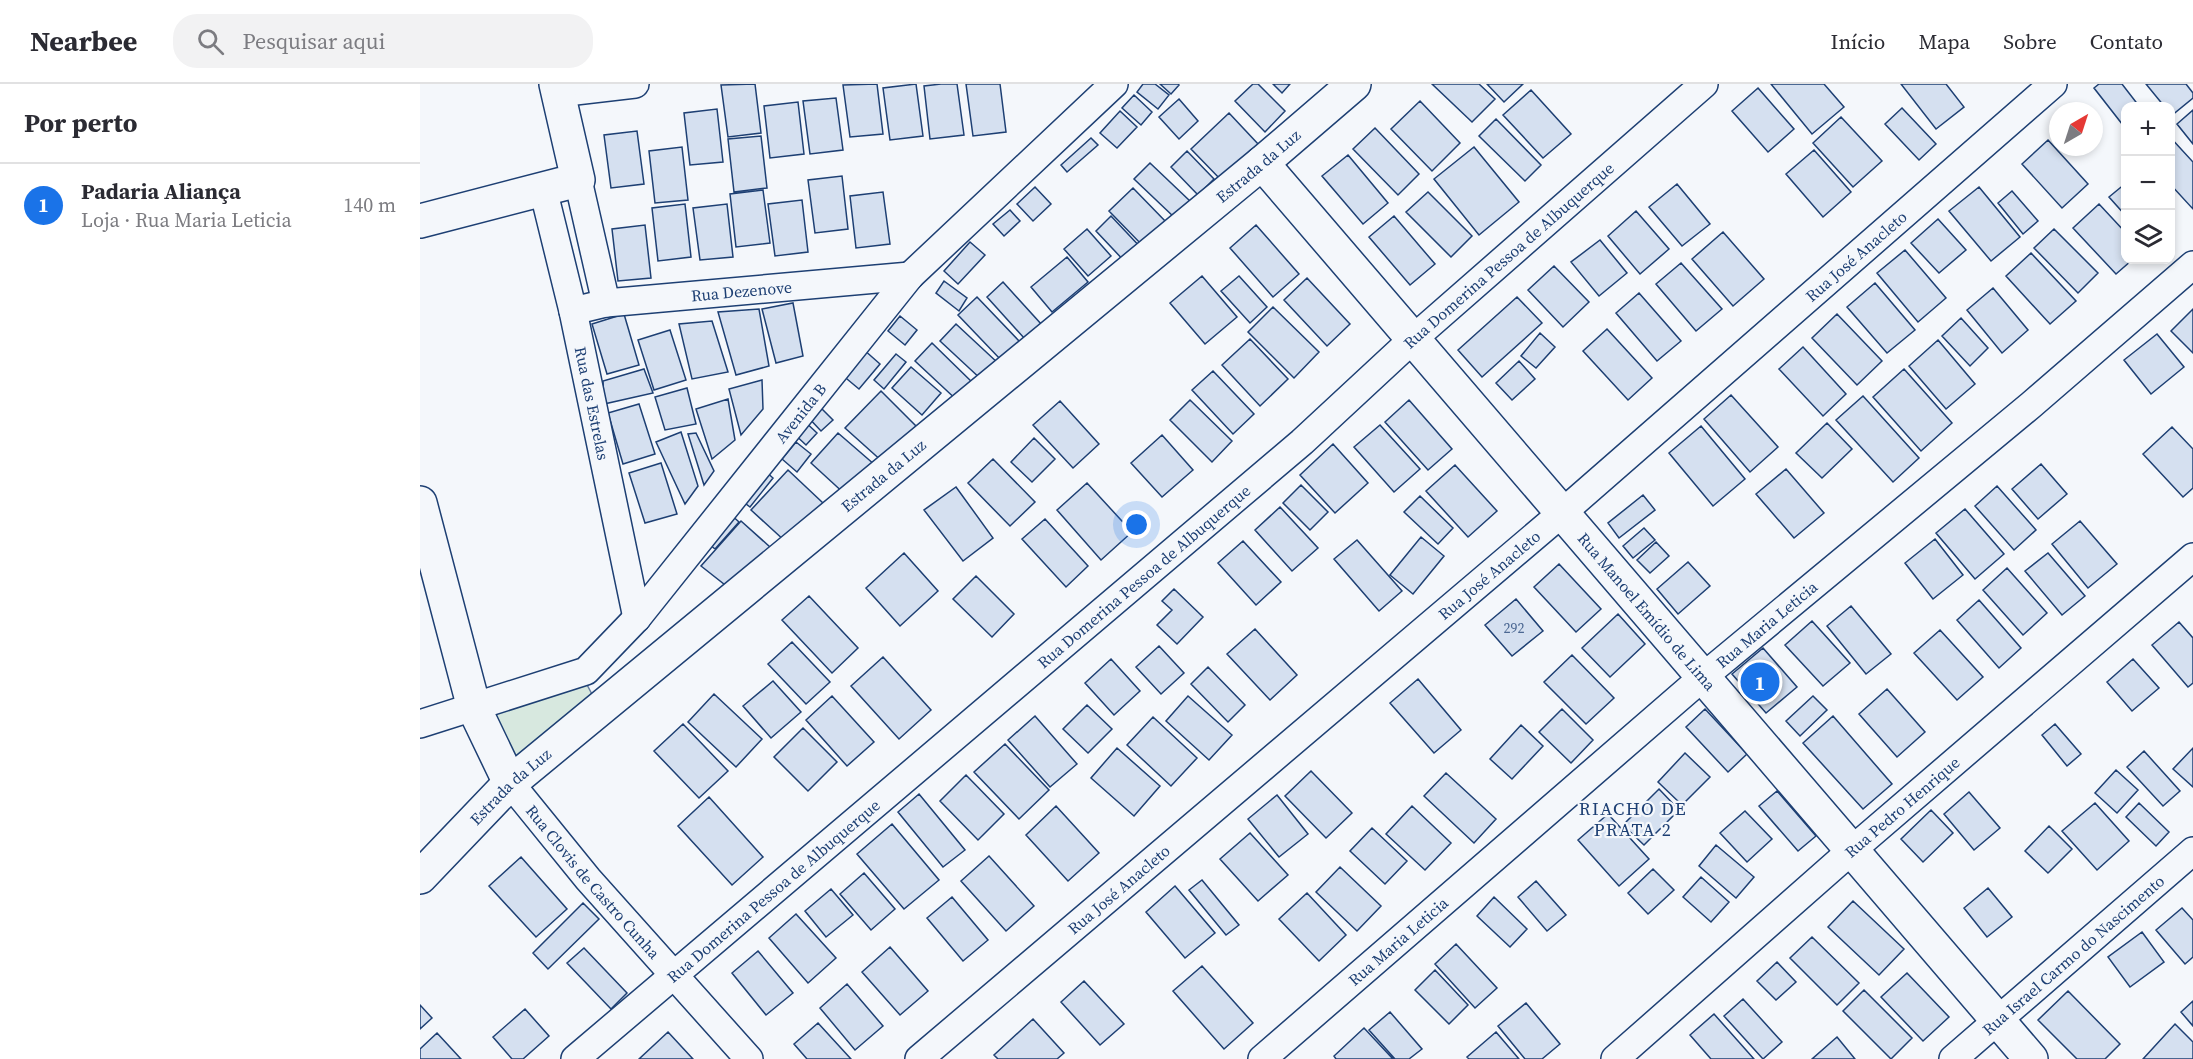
<!DOCTYPE html>
<html lang="pt">
<head>
<meta charset="utf-8">
<style>
	:root { --surface:#fff; --page:#f2f2f3; --text:#2b2b33; --muted:#7c7c81; --line:#e1e1e2; --accent:#1a73e8 }
	body { margin:0; font-family:"Source Serif 4",serif; background:var(--page); color:var(--text) }
	.controls { position:absolute; right:18px; top:18px; display:grid; overflow:hidden; border-radius:12px; box-shadow:0 3px 9px #0003 }
	.controls button { width:54px; height:54px; display:grid; place-items:center; padding:0; border:0; border-bottom:2px solid var(--line); background:var(--surface); color:var(--text); font:30px sans-serif }
	.compass { position:absolute; left:1629px; top:18px; width:54px; height:54px; border-radius:50%; background:var(--surface); box-shadow:0 3px 9px #0003; rotate:39deg }
	.you { position:absolute; left:717px; top:441px; width:21px; height:21px; margin:-15px; border:4px solid #fff; border-radius:50%; background:#1a73e8; box-shadow:0 0 0 9px #1a73e833 }
	.badge { display:grid; place-items:center; width:39px; height:39px; border-radius:50%; background:var(--accent); color:#fff; font-size:20px; font-weight:700 }
	.pin { position:absolute; translate:-50% -50%; border:3px solid #fff; box-shadow:0 2px 6px #0006 }
	.list { margin:0; padding:0; list-style:none }
	h2 { display:flex; justify-content:space-between; align-items:center; height:78px; margin:0; padding:0 24px; font-size:26px }
	h2 small { font-size:20px; font-weight:400; color:var(--muted) }
	.list li { display:grid; grid-template-columns:39px 1fr auto; gap:18px; align-items:center; box-sizing:border-box; height:84px; padding:0 24px; border-top:2px solid var(--line) }
	.list b { display:block; font-size:22px; white-space:nowrap }
	.list p { margin:0; font-size:20px; white-space:nowrap; color:var(--muted) }
	.list em { font-size:20px; font-style:normal; color:var(--muted) }
	.icon { flex:none; width:33px; height:33px; fill:none; stroke:currentColor; stroke-width:2; stroke-linecap:round; stroke-linejoin:round }
	.map { position:relative; flex:none; width:1773px; height:975px; overflow:hidden }
	header { display:flex; align-items:center; gap:36px; box-sizing:border-box; height:84px; padding:0 30px; background:var(--surface); border-bottom:2px solid var(--line) }
	header strong { font-size:28px }
	nav { display:flex; gap:33px; margin-inline-start:auto; font-size:21px }
	.search { width:420px; height:54px; background:var(--page); display:flex; align-items:center; gap:15px; box-sizing:border-box; padding:0 21px; border-radius:24px; color:var(--muted); font-size:22px }
	main { display:flex }
	aside { flex:1; background:var(--surface) }
	.map>svg:first-child { display:block }
	.green { fill:#d7e8df; stroke:#687fa3; stroke-width:1.5 }
	.building { fill:#d5e0f0; stroke:#1d3f73; stroke-width:1.5 }
	.lines { fill:none; stroke-linecap:round; stroke-linejoin:round }
	.street-casing { stroke:#1d3f73; stroke-width:30 }
	.secondary-casing { stroke:#1d3f73; stroke-width:36 }
	.street { stroke:#f4f7fb; stroke-width:27 }
	.secondary { stroke:#f4f7fb; stroke-width:33 }
	.labels { text-anchor:middle; dominant-baseline:central; stroke-width:4.5; stroke-linejoin:round; paint-order:stroke }
	.number-label { font-size:14px; fill:#4b6792 }
	.street-label { font-size:16px; fill:#1d3f73; stroke:#f4f7fb }
	.neighbourhood-label { font-size:18px; letter-spacing:1.5px; fill:#1d3f73; stroke:#f4f7fb }
</style>
</head>
<body>
<header>
<strong>Nearbee</strong>
<div class="search"><svg class="icon" aria-label="search" viewBox="0 0 24 24"><circle cx="10" cy="10" r="6"/><path d="M15 15l6 6"/></svg>Pesquisar aqui</div>
<nav><a>Início</a><a>Mapa</a><a>Sobre</a><a>Contato</a></nav>
</header>
<main>
<aside>
<h2>Por perto<small></small></h2>
<ul class="list">
<li><span class="badge">1</span><div><b>Padaria Aliança</b><p>Loja · Rua Maria Leticia</p></div><em>140 m</em></li>
</ul>
</aside>
<div class="map">
<svg width="1773" height="975" viewBox="0 0 1773 975">
	<rect width="100%" height="100%" fill="#f4f7fb"/>
	<path class="green" d="M163 593 176 618 90 689 61 628Z"/>
	<path class="building" d="M335 0 341 49 308 53 301 1Z
		M457 0 463 50 430 53 423 1Z
		M496 0 503 52 470 56 463 4Z
		M521 0H537L544 51 510 55 504 2Z
		M546 0H580L586 48 553 52Z
		M723 0H735L749 11 738 25 717 8Z
		M740 0H758L759 1 751 10Z
		M833 0H838L865 27 845 48 815 17Z
		M853 0H870L862 9Z
		M1012 0H1059L1075 15 1052 38Z
		M1067 0H1103L1084 18Z
		M1351 0H1404L1424 23 1392 50Z
		M1481 0H1526L1544 23 1516 45Z
		M1679 0H1702L1719 22H1706V45L1674 4Z
		M1726 0H1766L1773 9V14L1751 32 1750 22H1744Z
		M1338 4 1374 45 1348 68 1312 27Z
		M1111 6 1151 50 1123 74 1083 31Z
		M714 11 732 28 721 41 702 24Z
		M416 14 423 66 390 70 383 17Z
		M759 15 778 37 759 55 739 33Z
		M1000 17 1040 59 1012 87 971 45Z
		M378 18 384 70 350 74 344 22Z
		M1482 24 1516 60 1499 76 1465 40Z
		M297 25 303 78 270 81 264 29Z
		M1773 26V60L1757 40Z
		M700 27 717 43 697 64 680 49Z
		M809 29 839 61 802 97 771 65Z
		M1421 33 1462 77 1433 103 1393 59Z
		M1076 35 1121 81 1105 97 1059 52Z
		M955 44 999 90 978 111 933 65Z
		M217 47 224 100 191 104 184 51Z
		M341 52 347 104 314 108 308 55Z
		M1750 53 1773 78V125L1750 100Z
		M671 54 678 61 647 88 641 81Z
		M1628 56 1668 100 1642 124 1602 80Z
		M262 63 268 116 235 119 229 67Z
		M1054 63 1099 118 1059 151 1014 95Z
		M1394 66 1431 108 1403 133 1366 90Z
		M767 67 794 95 778 111 751 83Z
		M928 71 968 119 943 140 902 92Z
		M730 79 771 118 755 134 714 95Z
		M422 92 428 145 395 149 388 96Z
		M1706 99V132L1689 113Z
		M1257 100 1290 140 1262 162 1229 123Z
		M615 103 631 120 613 137 597 120Z
		M1559 103 1600 153 1571 177 1529 127Z
		M713 104 748 140 724 163 689 127Z
		M343 106 350 159 316 163 310 110Z
		M1592 107 1618 137 1603 150 1578 119Z
		M463 108 470 160 436 164 430 112Z
		M1008 108 1052 152 1031 173 986 128Z
		M382 116 388 168 355 172 348 120Z
		M265 120 271 173 238 177 232 124Z
		M307 120 313 173 280 176 273 124Z
		M1679 120 1706 149V176H1712L1696 190 1653 144Z
		M590 126 600 137 584 152 573 140Z
		M1216 127 1249 165 1220 190 1188 152Z
		M691 132 724 167 708 181 676 147Z
		M974 132 1015 180 990 201 949 153Z
		M1518 135 1546 166 1519 189 1491 159Z
		M225 141 231 194 198 197 192 145Z
		M836 141 879 190 853 213 810 164Z
		M667 145 691 172 668 192 644 165Z
		M1634 145 1678 189 1658 209 1614 164Z
		M1303 148 1344 195 1313 222 1272 175Z
		M1180 156 1207 189 1179 212 1151 178Z
		M550 158 565 171 538 200 524 187Z
		M1485 166 1526 214 1498 238 1457 189Z
		M1611 169 1656 217 1630 240 1586 192Z
		M647 173 668 198 632 228 611 203Z
		M1261 179 1302 225 1276 247 1236 200Z
		M1134 182 1169 218 1143 243 1108 206Z
		M782 192 817 233 785 260 750 219Z
		M819 192 847 223 830 239 801 207Z
		M887 194 930 240 907 262 864 216Z
		M524 197 547 214 539 227 516 209Z
		M583 198 622 241 605 255 567 213Z
		M1455 199 1495 246 1467 269 1427 223Z
		M1573 204 1608 246 1582 269 1547 226Z
		M1219 209 1261 257 1237 277 1196 229Z
		M557 213 600 258 581 276 538 231Z
		M1097 213 1122 239 1062 293 1038 266Z
		M373 219 383 272 356 279 342 225Z
		M853 223 899 268 874 294 828 248Z
		M339 225 349 282 316 291 298 228Z
		M1773 225V269L1751 247Z
		M204 230 219 281 187 290 172 240Z
		M1417 230 1462 277 1437 301 1392 254Z
		M480 232 497 246 485 261 468 247Z
		M1541 234 1568 264 1550 282 1522 252Z
		M292 237 308 288 272 295 259 240Z
		M536 240 579 280 563 297 520 257Z
		M1187 245 1232 294 1208 316 1163 267Z
		M250 246 266 296 234 306 218 256Z
		M1120 249 1135 263 1116 284 1101 272Z
		M1737 250 1764 283 1731 310 1704 276Z
		M830 255 868 295 840 322 802 281Z
		M1518 256 1555 300 1526 325 1489 282Z
		M512 259 556 302 540 319 495 277Z
		M1383 263 1426 310 1403 332 1359 285Z
		M443 265 460 280 439 305 421 290Z
		M476 270 486 278 464 305 454 296Z
		M1099 277 1115 295 1092 316 1076 299Z
		M491 283 521 309 502 331 472 304Z
		M224 285 233 309 184 320 183 297Z
		M1484 285 1532 339 1501 367 1453 313Z
		M793 287 834 330 813 350 772 306Z
		M342 296 343 325 321 351 309 305Z
		M267 304 276 340 245 346 235 313Z
		M461 307 498 344 464 379 425 344Z
		M1311 311 1358 363 1330 388 1284 335Z
		M1443 312 1499 374 1473 398 1416 336Z
		M308 315 315 356 292 375 276 325Z
		M770 316 812 357 792 378 750 336Z
		M989 316 1032 365 1008 386 965 338Z
		M640 317 679 360 653 384 613 341Z
		M219 320 235 370 203 380 188 329Z
		M397 320 413 336 401 347 386 331Z
		M381 334 397 349 386 361 370 346Z
		M1407 339 1432 365 1402 394 1376 369Z
		M960 341 1000 385 974 408 934 363Z
		M1281 342 1325 395 1293 422 1249 369Z
		M1752 343 1773 365V404L1763 413 1723 370Z
		M261 348 278 402 265 420 236 358Z
		M276 349 294 387 284 401 268 350Z
		M418 349 455 381 427 412 391 379Z
		M742 351 773 386 742 413 711 379Z
		M614 354 635 375 612 398 591 378Z
		M376 358 391 370 377 388 362 375Z
		M913 360 948 399 915 429 880 391Z
		M573 375 615 418 590 442 548 399Z
		M241 379 257 430 225 439 209 389Z
		M1621 380 1647 410 1618 435 1592 405Z
		M1035 381 1077 427 1048 453 1006 407Z
		M1366 385 1404 429 1374 454 1336 410Z
		M344 386 353 394 330 423 321 416Z
		M368 386 403 419 366 458 331 426Z
		M667 399 712 448 681 476 637 426Z
		M881 401 908 428 890 446 863 419Z
		M1577 402 1616 446 1594 466 1555 422Z
		M536 403 573 454 543 477 504 426Z
		M1223 411 1235 426 1199 454 1188 439Z
		M1000 412 1033 444 1018 460 984 428Z
		M860 423 898 464 872 487 835 446Z
		M1545 425 1584 470 1555 495 1516 449Z
		M307 427 319 438 295 465 283 455Z
		M625 435 668 482 646 503 602 455Z
		M321 437 350 463 309 504 281 482Z
		M1660 437 1697 480 1668 504 1632 460Z
		M1224 444 1235 456 1213 474 1203 462Z
		M1001 453 1024 472 993 510 970 491Z
		M1515 455 1543 491 1513 515 1485 479Z
		M937 456 982 507 959 527 914 475Z
		M823 457 861 498 836 521 798 479Z
		M1236 458 1249 472 1230 489 1217 476Z
		M484 469 518 507 480 542 446 504Z
		M1628 469 1665 512 1642 531 1605 487Z
		M1268 478 1290 502 1258 530 1237 505Z
		M1139 480 1181 525 1156 548 1114 503Z
		M1587 484 1627 529 1603 551 1563 506Z
		M556 492 594 530 572 553 533 515Z
		M754 505 783 533 757 560 737 541 752 526 742 517Z
		M389 512 438 564 412 589 362 536Z
		M1096 515 1123 547 1092 572 1065 541Z
		M1559 516 1601 564 1579 584 1537 536Z
		M1431 522 1471 570 1446 590 1407 542Z
		M1198 530 1225 560 1190 593 1162 564Z
		M1392 537 1430 579 1403 602 1365 561Z
		M1759 538 1773 554V599L1768 603 1732 561Z
		M835 545 877 591 850 616 807 570Z
		M1520 546 1563 593 1537 616 1494 569Z
		M372 558 410 598 386 620 348 580Z
		M739 562 764 589 741 610 716 583Z
		M1343 564 1377 603 1346 629 1312 590Z
		M1152 571 1194 614 1166 640 1124 598Z
		M463 573 511 626 479 655 431 602Z
		M691 575 720 607 694 631 665 599Z
		M1713 575 1739 604 1712 627 1687 598Z
		M788 583 825 621 808 638 771 600Z
		M998 595 1041 646 1014 669 970 619Z
		M353 597 381 628 351 654 323 622Z
		M1467 605 1505 648 1477 673 1439 630Z
		M294 610 342 655 316 683 268 638Z
		M412 612 454 658 427 682 386 636Z
		M768 612 812 651 789 676 746 637Z
		M1393 612 1407 626 1380 652 1366 637Z
		M667 621 692 645 668 669 643 645Z
		M1142 625 1173 656 1151 679 1119 648Z
		M1285 625 1327 670 1308 688 1266 643Z
		M615 632 657 680 630 703 588 656Z
		M1413 632 1472 700 1443 725 1383 659Z
		M733 633 777 674 751 702 707 661Z
		M263 640 308 687 279 714 234 667Z
		M1635 640 1661 670 1647 682 1622 651Z
		M1101 641 1123 662 1092 695 1070 675Z
		M383 644 417 678 388 707 354 673Z
		M585 660 629 706 599 735 554 688Z
		M697 664 740 702 714 732 671 694Z
		M1773 664V703L1753 685Z
		M1724 667 1760 707 1743 722 1707 683Z
		M1265 669 1290 693 1262 721 1238 698Z
		M1696 686 1718 706 1697 729 1675 709Z
		M891 687 932 729 906 754 865 712Z
		M1026 689 1076 735 1054 759 1004 712Z
		M546 691 584 730 558 756 520 717Z
		M1239 705 1259 726 1224 761 1203 741Z
		M1357 707 1396 752 1378 767 1339 722Z
		M1549 708 1580 744 1554 766 1524 730Z
		M499 710 545 766 523 783 478 728Z
		M857 711 888 750 859 773 828 735Z
		M289 713 343 773 312 801 258 742Z
		M1675 719 1709 757 1677 786 1642 747Z
		M1719 719 1749 748 1736 762 1706 733Z
		M636 722 679 769 648 797 606 751Z
		M992 722 1031 759 1005 786 966 750Z
		M1511 726 1533 749 1503 778 1481 755Z
		M1325 727 1352 755 1327 778 1300 749Z
		M1188 730 1229 775 1199 802 1158 756Z
		M472 740 519 796 484 825 437 770Z
		M1629 742 1652 765 1628 789 1605 767Z
		M952 744 987 777 965 800 930 767Z
		M830 749 868 791 838 817 800 775Z
		M1296 761 1334 793 1316 814 1279 782Z
		M569 772 614 822 586 847 541 797Z
		M101 773 147 825 116 853 69 802Z
		M920 783 961 822 937 847 896 808Z
		M1233 785 1254 806 1228 830 1208 809Z
		M444 789 475 825 451 846 420 810Z
		M1281 793 1309 818 1291 838 1263 813Z
		M782 796 819 841 806 851 769 806Z
		M1116 797 1146 831 1127 847 1098 813Z
		M755 802 795 849 765 874 726 828Z
		M1568 804 1592 833 1567 853 1544 824Z
		M411 805 433 831 406 853 385 827Z
		M887 809 926 851 899 877 859 835Z
		M532 813 568 856 543 877 507 834Z
		M1074 813 1107 845 1090 863 1057 832Z
		M1433 817 1484 865 1459 891 1408 843Z
		M163 819 179 835 128 885 113 869Z
		M1762 824 1773 836V873L1765 880 1736 846Z
		M376 830 416 874 388 899 349 854Z
		M1722 848 1744 878 1710 903 1688 873Z
		M1392 853 1439 899 1417 921 1370 874Z
		M1036 860 1077 904 1055 924 1015 880Z
		M470 863 508 907 480 931 442 888Z
		M164 864 207 909 191 925 147 879Z
		M338 867 373 909 346 931 312 889Z
		M1357 878 1376 898 1356 916 1337 897Z
		M782 882 833 939 804 965 753 907Z
		M1015 886 1048 921 1029 940 995 906Z
		M1487 889 1529 933 1503 957 1461 913Z
		M664 897 704 940 680 961 641 918Z
		M427 900 463 942 435 966 400 924Z
		M1444 906 1492 954 1471 975 1423 927Z
		M1648 907 1700 960 1685 975H1657L1618 936Z
		M1323 915 1362 958 1343 975 1304 932Z
		M1773 917V942L1761 928Z
		M1106 919 1140 960 1122 975H1105L1078 942Z
		M0 921 12 934 0 945Z
		M105 925 129 952 103 975H92L73 953Z
		M970 928 1002 965 989 975H975L949 946Z
		M1294 930 1334 975H1291L1270 951Z
		M613 935 644 969 637 975H578L574 971Z
		M398 939 431 975H387L374 960Z
		M1755 940 1773 958V975H1723Z
		M944 944 973 975H916L914 972Z
		M248 948 273 975H219Z
		M1076 948 1099 975H1049L1047 973Z
		M17 949 41 975H0V965Z
		M1417 953 1435 975H1392Z"/>
	<g class="lines">
		<defs>
			<g id="street">
				<path d="M138 9 215 0"/>
				<path d="M158 96 186 219"/>
				<path id="s1" d="M123 105 153 227 217 534"/>
				<path id="s2" d="M153 227 186 219 490 192"/>
				<path id="s3" d="M0 640 166 587 217 534 490 192 694 0"/>
				<path id="s4" d="M90 699 168 795 329 975"/>
				<path id="s5" d="M155 975 882 358 993 255 1284 0"/>
				<path id="s6" d="M499 975 1142 429 1633 0"/>
				<path id="s7" d="M842 975 1283 593 1611 321 1773 181"/>
				<path id="s8" d="M1195 975 1432 766 1773 473"/>
				<path id="s9" d="M1533 975 1773 767"/>
			</g>
			<g id="secondary">
				<path id="s10" d="M842 79 1611 975"/>
				<path d="M0 137 158 96 136 0"/>
				<path d="M0 419 54 624 90 699"/>
				<path id="s11" d="M0 793 90 699 842 79 934 0"/>
			</g>
		</defs>
		<use href="#street" class="street-casing"/>
		<use href="#secondary" class="secondary-casing"/>
		<use href="#street" class="street"/>
		<use href="#secondary" class="secondary"/>
	</g>
	<g class="labels">
		<g class="number-label">
			<text x="1094" y="544">292</text>
		</g>
		<g class="street-label">
			<text stroke="none"><textPath href="#s11" startOffset="1100">Estrada da Luz</textPath></text>
			<text stroke="none"><textPath href="#s5" startOffset="1232">Rua Domerina Pessoa de Albuquerque</textPath></text>
			<text stroke="none"><textPath href="#s6" startOffset="1234">Rua José Anacleto</textPath></text>
			<text stroke="none"><textPath href="#s2" startOffset="170">Rua Dezenove</textPath></text>
			<text stroke="none"><textPath href="#s1" startOffset="220">Rua das Estrelas</textPath></text>
			<text stroke="none"><textPath href="#s3" startOffset="510">Avenida B</textPath></text>
			<text stroke="none"><textPath href="#s11" startOffset="614">Estrada da Luz</textPath></text>
			<text stroke="none"><textPath href="#s6" startOffset="748">Rua José Anacleto</textPath></text>
			<text stroke="none"><textPath href="#s5" startOffset="746">Rua Domerina Pessoa de Albuquerque</textPath></text>
			<text stroke="none"><textPath href="#s10" startOffset="591">Rua Manoel Emídio de Lima</textPath></text>
			<text stroke="none"><textPath href="#s7" startOffset="666">Rua Maria Leticia</textPath></text>
			<text stroke="none"><textPath href="#s11" startOffset="128">Estrada da Luz</textPath></text>
			<text stroke="none"><textPath href="#s8" startOffset="382">Rua Pedro Henrique</textPath></text>
			<text stroke="none"><textPath href="#s4" startOffset="129">Rua Clovis de Castro Cunha</textPath></text>
			<text stroke="none"><textPath href="#s6" startOffset="262">Rua José Anacleto</textPath></text>
			<text stroke="none"><textPath href="#s5" startOffset="260">Rua Domerina Pessoa de Albuquerque</textPath></text>
			<text stroke="none"><textPath href="#s7" startOffset="180">Rua Maria Leticia</textPath></text>
			<text stroke="none"><textPath href="#s9" startOffset="159">Rua Israel Carmo do Nascimento</textPath></text>
		</g>
		<g class="neighbourhood-label">
			<text x="1213" y="724">RIACHO DE<tspan x="1213" dy="21">PRATA 2</tspan></text>
		</g>
	</g>
</svg>
<div class="controls">
<button>+</button>
<button>−</button>
<button><svg class="icon" aria-label="layers" viewBox="0 0 24 24"><path d="M12 4l9 5-9 5-9-5zM3 14l9 5 9-5"/></svg></button>
</div>
<svg class="compass" viewBox="-18 -18 36 36"><path d="M0-13l5 13h-10z" fill="#e53935"/><path d="M0 13l5-13h-10z" fill="#7c7c81"/></svg>
<div class="you"></div>
<div class="pin badge" style="left:1340px;top:598px">1</div>
</div>
</main>
</body>
</html>
